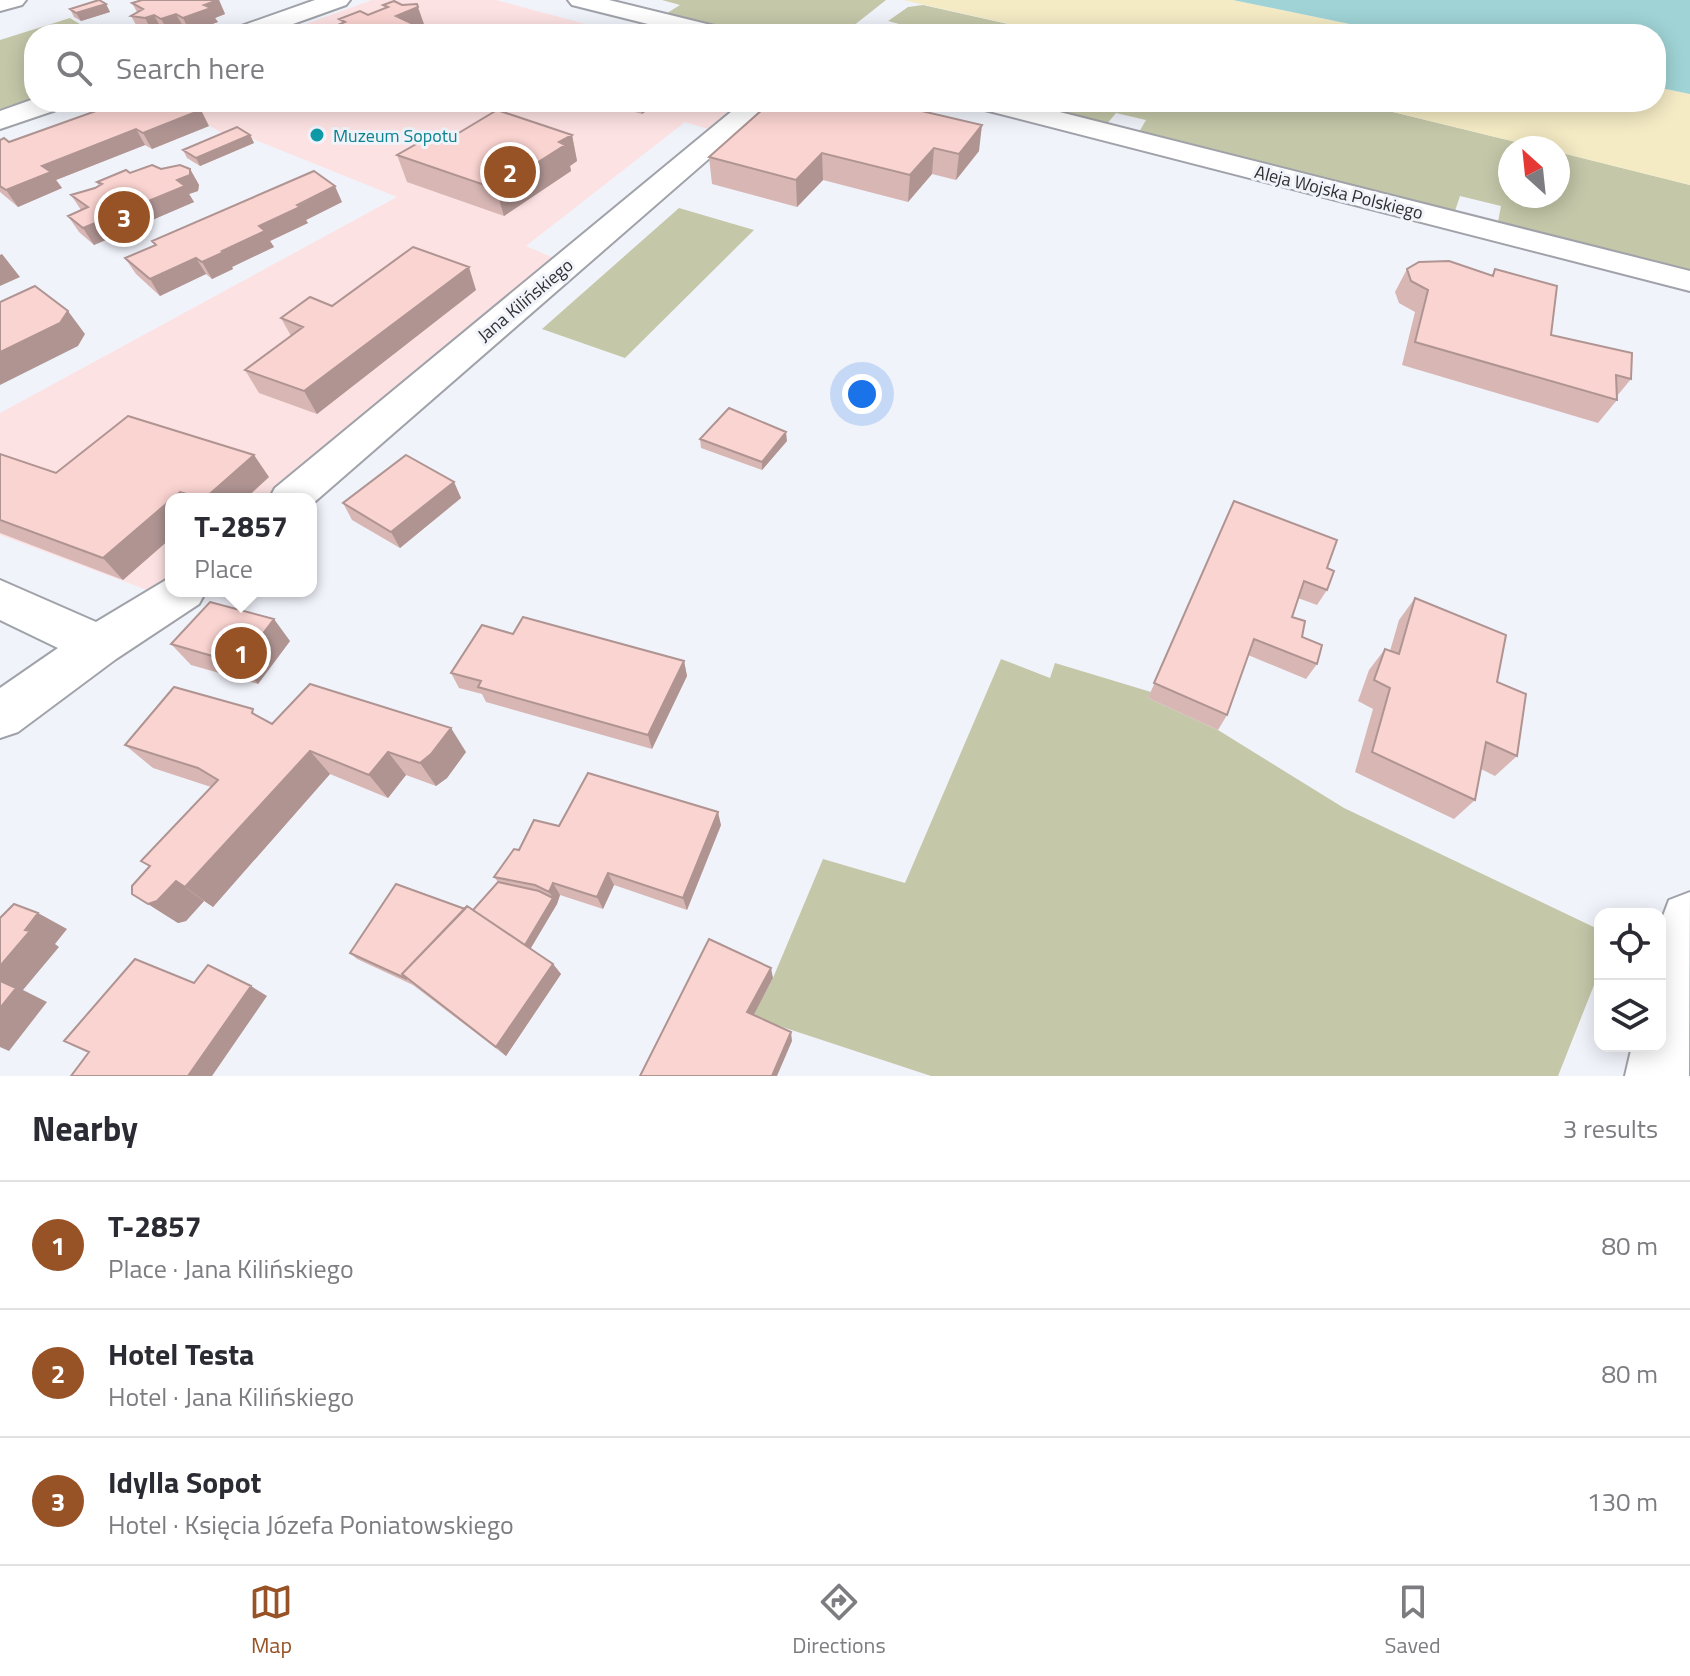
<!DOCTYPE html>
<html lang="en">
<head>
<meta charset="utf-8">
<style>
	:root { --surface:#fff; --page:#f2f2f3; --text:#2b2b33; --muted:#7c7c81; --line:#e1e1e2; --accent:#975326 }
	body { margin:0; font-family:"Titillium Web",sans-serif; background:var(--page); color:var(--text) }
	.controls { position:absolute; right:24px; bottom:24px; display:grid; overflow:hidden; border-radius:16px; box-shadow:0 4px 20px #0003 }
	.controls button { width:72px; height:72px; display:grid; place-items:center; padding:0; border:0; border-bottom:2px solid var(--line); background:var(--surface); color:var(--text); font:40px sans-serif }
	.compass { position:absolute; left:1498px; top:136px; width:72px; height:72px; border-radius:50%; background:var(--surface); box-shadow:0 4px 20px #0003; rotate:333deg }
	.you { position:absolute; left:862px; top:394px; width:28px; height:28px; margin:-20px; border:6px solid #fff; border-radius:50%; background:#1a73e8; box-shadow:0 0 0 12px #1a73e833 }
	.badge { display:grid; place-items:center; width:52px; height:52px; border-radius:50%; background:var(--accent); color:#fff; font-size:26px; font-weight:700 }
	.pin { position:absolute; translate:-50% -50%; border:4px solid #fff; box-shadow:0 2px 8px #0006 }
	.popup { position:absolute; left:165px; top:493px; width:152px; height:104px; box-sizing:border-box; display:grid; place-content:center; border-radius:16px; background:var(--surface); filter:drop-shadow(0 2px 6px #0005); font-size:26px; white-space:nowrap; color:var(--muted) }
	.popup b { font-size:30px; color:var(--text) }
	.popup::after { content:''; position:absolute; left:50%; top:100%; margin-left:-16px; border:16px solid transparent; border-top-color:var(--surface) }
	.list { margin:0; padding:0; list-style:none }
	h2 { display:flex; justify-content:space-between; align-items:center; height:104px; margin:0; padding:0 32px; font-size:34px }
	h2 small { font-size:26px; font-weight:400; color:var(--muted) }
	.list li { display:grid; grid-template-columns:52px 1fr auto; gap:24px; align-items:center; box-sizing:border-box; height:128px; padding:0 32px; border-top:2px solid var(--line) }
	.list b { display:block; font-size:30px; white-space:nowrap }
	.list p { margin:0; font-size:26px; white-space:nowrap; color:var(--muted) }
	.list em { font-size:26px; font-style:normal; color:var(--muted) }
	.icon { flex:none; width:44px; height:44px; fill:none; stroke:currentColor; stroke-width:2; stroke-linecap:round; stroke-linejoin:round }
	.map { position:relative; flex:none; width:1690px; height:1076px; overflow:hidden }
	.search { position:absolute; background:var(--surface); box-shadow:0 4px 20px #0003; left:24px; right:24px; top:24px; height:88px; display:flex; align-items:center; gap:20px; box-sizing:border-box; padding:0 28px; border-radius:32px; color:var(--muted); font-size:30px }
	.sheet { height:488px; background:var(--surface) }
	nav { display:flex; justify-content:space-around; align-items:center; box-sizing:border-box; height:112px; border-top:2px solid var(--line); background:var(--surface); font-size:22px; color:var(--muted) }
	nav a { display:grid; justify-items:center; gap:4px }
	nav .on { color:var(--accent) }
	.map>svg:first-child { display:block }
	.commercial { fill:#fde2e3 }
	.green { fill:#c4c7a8 }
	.sand { fill:#f4eac4 }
	.water { fill:#9fd3d5 }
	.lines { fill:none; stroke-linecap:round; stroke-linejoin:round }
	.street-casing { stroke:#a0a2a9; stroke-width:4 }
	.street { fill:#fff; fill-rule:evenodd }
	.wall { fill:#d7b6b4 }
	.shaded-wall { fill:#af9492 }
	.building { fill:#fad4d1; stroke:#af9492; stroke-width:2 }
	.culture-dot { fill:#0f9aa8; stroke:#f1f3fb; stroke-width:3 }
	.labels { text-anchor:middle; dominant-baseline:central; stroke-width:6; stroke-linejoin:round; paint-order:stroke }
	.far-culture-label { font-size:18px; fill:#0d838f; stroke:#f1f3fb; text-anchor:start }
	.far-street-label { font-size:18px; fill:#303033; stroke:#f1f3fb }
</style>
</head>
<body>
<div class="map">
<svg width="1690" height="1076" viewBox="0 0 1690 1076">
	<rect width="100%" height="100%" fill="#f1f3fb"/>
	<path class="commercial" d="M372 0H496L623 34H278Z
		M169 102H740L708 129 685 122 526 246 554 258 266 499H171V579L155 593 0 535V413L397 197 238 133 229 137Z"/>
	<path class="green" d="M662 0H886L843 34H740L664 15 680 5Z
		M923 5 1053 34H899L910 27 888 21 908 7Z
		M70 18 96 34H34V98L0 110V40Z
		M1015 102H1352L1540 148H1510V196H1558V152L1690 185V271L1498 222 1501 206 1460 196 1455 211 1139 132 1146 120 1116 113 1106 125Z
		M679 208 754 230 625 358 542 329Z
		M1001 659 1050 678 1055 663 1151 692 1148 698 1218 730 1344 808 1600 930V970L1558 1076H931L752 1017 773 978 823 859 905 883Z"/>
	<path class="sand" d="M903 0H1233L1398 34H1053Z
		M1656 87 1690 94V185L1558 152V148H1540L1352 102H1656Z"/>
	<path class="water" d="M1233 0H1690V94L1656 87V34H1398Z"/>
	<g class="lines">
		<defs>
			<path id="street" d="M0 0H26L22 5 0 11Z
				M315 0H350L346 5 265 34H230L233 29Z
				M568 0H609L727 29 730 34H688L572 5Z
				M34 99V102H66L62 108 0 129V111Z
				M743 102H774L311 505V499H269L275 488Z
				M973 102H1020L1690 271V291L977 108Z
				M171 577V591H206L199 604 116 659 18 732 0 738V688L58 648 0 620V580L96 622Z
				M1690 892 1689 1076H1625L1632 1046H1660V924L1669 900Z"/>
		</defs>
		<use href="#street" class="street-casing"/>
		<use href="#street" class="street"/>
	</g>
	<path class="wall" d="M219 0 225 14 215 18 218 22 190 32 184 28 169 33 162 30 153 33 139 30 131 16 137 12 132 3Z
		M106 4 110 12 81 21 74 17 70 9Z
		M121 102 209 126 152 149 145 145 56 180 62 188 18 207 0 192V140L9 142Z
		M570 102H591L587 105Z
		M598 102H659L642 114Z
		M771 102 979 151 956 180 932 174 908 202 823 180 797 207 712 184 709 157Z
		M250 135 254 143 200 166 187 158 183 150Z
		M572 135 577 161 570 166 571 171 504 216 407 182 397 155 442 143Z
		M161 169H190L199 185 198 191 189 194 194 202 94 245 79 232 68 216 81 210 71 195 99 186 97 182 130 173Z
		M342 202 306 220 308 223 270 241 274 247 232 267 233 269 212 279 206 274 160 296 136 274 125 258 155 245 152 241Z
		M1407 269 1492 275 1495 269 1551 335 1631 379 1617 396V400L1598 423 1402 365 1415 312 1399 303 1395 292Z
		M476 290 317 414 259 393 245 370 291 336 281 318Z
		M700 439 787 441 762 470 701 448Z
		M0 454 56 473 269 477 245 499H171V538L123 580 0 533Z
		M454 482 461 498 400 548 352 520 343 503Z
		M1234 501 1327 568V590L1317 605 1298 598 1292 617 1302 637 1317 664 1306 679 1248 655 1227 715 1218 730 1148 698Z
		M1415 598 1497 682 1517 756 1495 776 1481 769 1475 800 1454 819 1355 772 1373 709 1358 701 1369 670 1385 649 1390 651 1399 620Z
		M513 634 684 661 687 676 652 749 486 702 482 694 459 688 451 673Z
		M290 641 258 684 191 665 171 644Z
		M260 717 272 724 466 752 447 778 436 786 406 775 388 798 330 774 213 907 204 901 186 921 178 923 132 894 150 867 141 861 211 787 153 768 125 745Z
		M721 825 687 910 614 885 603 909 560 895 557 904 530 949 553 964 561 974 506 1056 413 985 357 959 350 953 465 909 473 910 498 882 494 877 519 850 559 826Z"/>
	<path class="shaded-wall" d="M219 0 225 14 215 18 218 22 190 32 183 18 204 5Z
		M106 4 110 12 81 21 76 13Z
		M418 7 425 27 414 32V34H388L396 16Z
		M176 14 184 28 169 33 161 19Z
		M154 15 162 30 153 33 145 18Z
		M640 102H659L642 114Z
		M201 110 209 126 152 149 143 133Z
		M982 125 979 151 956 180 959 154Z
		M136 129 145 145 56 180 62 188 18 207 6 190 42 166Z
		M250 135 254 143 200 166 196 158Z
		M572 135 577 161 570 166 571 171 504 216 496 189 559 142Z
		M934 148 932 174 908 202 910 175Z
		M822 153 823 180 797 207 796 180Z
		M190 169 199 185 198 191 189 194 194 202 94 245 83 228 177 180Z
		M335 186 342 202 306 220 308 223 270 241 274 247 232 267 233 269 212 279 202 262 259 226Z
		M2 254 20 277 0 286V255Z
		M196 258 206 274 160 296 150 279Z
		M469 267 476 290 317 414 304 391Z
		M68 311 85 334 78 346 0 385V352Z
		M786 432 787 441 762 470V462Z
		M254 455 269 477 245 499H204Z
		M454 482 461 498 400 548 391 532Z
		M180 492 186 499H172Z
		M171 499V538L123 580 103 558Z
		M274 619 290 641 258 684 240 664Z
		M684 661 687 676 652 749 648 735Z
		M451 728 466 752 447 778 436 786 420 763Z
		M310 751 330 774 213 907 185 887Z
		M388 752 406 775 388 798 369 775Z
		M718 812 721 825 687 910 683 898Z
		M608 873 614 885 603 909 597 897Z
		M176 881 204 901 186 921 178 923 148 904Z
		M553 883 560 895 557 904 528 953 524 947 553 898 549 892Z
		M38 913 67 929 55 944 59 947 23 990 47 1002 9 1051 0 1047V966Z
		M553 964 561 974 506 1056 496 1047Z
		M771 968 773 978 750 1022 747 1012Z
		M251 986 267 996 212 1076H188Z
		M791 1032 792 1041 777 1076H772Z"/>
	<path class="building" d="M99 0 106 4 76 13 70 9Z
		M142 0H218L204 5 211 8 183 18 176 14 161 19 154 15 145 18 131 16 143 9 132 3Z
		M394 1 402 5 417 4 418 7 396 16 411 23 410 27 395 30 388 34H325L321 32 345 22 339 19 360 11 368 15 388 7 383 5Z
		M121 102H187L201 110 143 133 136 129 42 166 51 172 6 190 0 186V140L4 138 9 142Z
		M771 102H883L982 125 959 154 934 148 910 175 822 153 796 180 709 157Z
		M497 110 572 135 559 142 565 145 496 189 397 155 427 138 442 143Z
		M237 127 250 135 196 158 183 150Z
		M152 165 161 169 180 165 190 169V175L177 180 185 186 83 228 68 216 88 207 71 195 95 188 102 184 97 182 126 170 130 173Z
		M314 171 335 186 297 205 300 207 259 226 265 231 222 251 224 252 202 262 196 258 150 279 125 258 156 245 152 241Z
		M413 247 469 267 304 391 245 370 303 327 281 318 310 297 332 306Z
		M1449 261 1493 276 1495 269 1557 286 1551 335 1632 353 1631 379 1616 375 1617 400 1415 342 1428 290 1411 281 1407 269 1419 262Z
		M35 286 68 311 60 323 0 352V302Z
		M729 408 786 432 762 462 700 439Z
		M128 416 254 455 204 499 180 492 103 558 0 520V454L56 473Z
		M406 455 454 482 391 532 343 503Z
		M1234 501 1337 540 1327 568 1334 571 1327 590 1304 581 1292 617 1305 621 1302 637 1322 645 1317 664 1254 639 1227 715 1154 683Z
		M1415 598 1506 635 1497 682 1526 694 1517 756 1486 742 1475 800 1372 752 1390 688 1374 680 1385 649 1399 654Z
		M210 602 274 619 240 664 171 644Z
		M523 617 684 661 648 735 478 687 481 681 451 673 482 625 513 634Z
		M310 684 451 728 431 754 420 763 388 752 369 775 310 751 185 887 176 881 157 901 148 904 132 894V886L150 866 141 861 218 780 198 768 125 745 174 687 253 709 252 713 272 724Z
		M588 773 718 812 683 898 608 873 597 897 553 883 549 892 535 885 494 877 514 849 519 850 534 820 559 826Z
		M498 882 539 891 553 898 525 945 473 910Z
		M396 884 465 909 402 974 407 979 350 953Z
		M14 904 38 913 25 930 30 931 0 966V918Z
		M467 906 553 964 496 1047 402 974Z
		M709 939 771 968 747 1012 791 1032 772 1076H640Z
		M135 959 194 983 208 965 251 986 188 1076H71L89 1052 64 1041Z
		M0 981 16 988 0 1008Z"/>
	<circle class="culture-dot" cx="317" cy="135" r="8"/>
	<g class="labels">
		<g class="far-culture-label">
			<text x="333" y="135">Muzeum Sopotu</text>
		</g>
		<g class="far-street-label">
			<text transform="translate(1339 192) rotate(14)">Aleja Wojska Polskiego</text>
			<text transform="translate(525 300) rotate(-40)">Jana Kilińskiego</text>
		</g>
	</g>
</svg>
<div class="controls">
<button><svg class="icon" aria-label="locate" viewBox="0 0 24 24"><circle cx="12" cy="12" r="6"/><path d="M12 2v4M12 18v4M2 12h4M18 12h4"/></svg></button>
<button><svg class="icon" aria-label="layers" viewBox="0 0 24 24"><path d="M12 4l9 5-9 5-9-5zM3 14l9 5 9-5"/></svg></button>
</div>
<svg class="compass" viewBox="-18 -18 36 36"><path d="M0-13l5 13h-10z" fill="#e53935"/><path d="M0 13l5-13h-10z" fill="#7c7c81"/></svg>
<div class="you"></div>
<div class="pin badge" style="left:241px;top:653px">1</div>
<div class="popup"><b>T-2857</b>Place</div>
<div class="pin badge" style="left:510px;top:172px">2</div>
<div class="pin badge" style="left:124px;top:217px">3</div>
<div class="search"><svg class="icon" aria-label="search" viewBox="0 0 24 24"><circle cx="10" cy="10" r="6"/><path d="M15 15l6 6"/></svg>Search here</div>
</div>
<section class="sheet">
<h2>Nearby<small>3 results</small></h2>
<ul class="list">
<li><span class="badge">1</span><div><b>T-2857</b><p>Place · Jana Kilińskiego</p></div><em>80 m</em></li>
<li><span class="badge">2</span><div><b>Hotel Testa</b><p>Hotel · Jana Kilińskiego</p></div><em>80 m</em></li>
<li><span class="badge">3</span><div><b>Idylla Sopot</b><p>Hotel · Księcia Józefa Poniatowskiego</p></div><em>130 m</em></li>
</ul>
</section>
<nav>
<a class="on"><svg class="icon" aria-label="map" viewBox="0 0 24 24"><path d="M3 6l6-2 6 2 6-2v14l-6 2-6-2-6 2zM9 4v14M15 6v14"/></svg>Map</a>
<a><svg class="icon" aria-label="directions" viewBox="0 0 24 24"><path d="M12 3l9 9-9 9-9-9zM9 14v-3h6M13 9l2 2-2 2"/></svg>Directions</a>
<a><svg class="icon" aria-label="saved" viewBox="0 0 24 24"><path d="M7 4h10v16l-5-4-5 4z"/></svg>Saved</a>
</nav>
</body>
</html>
